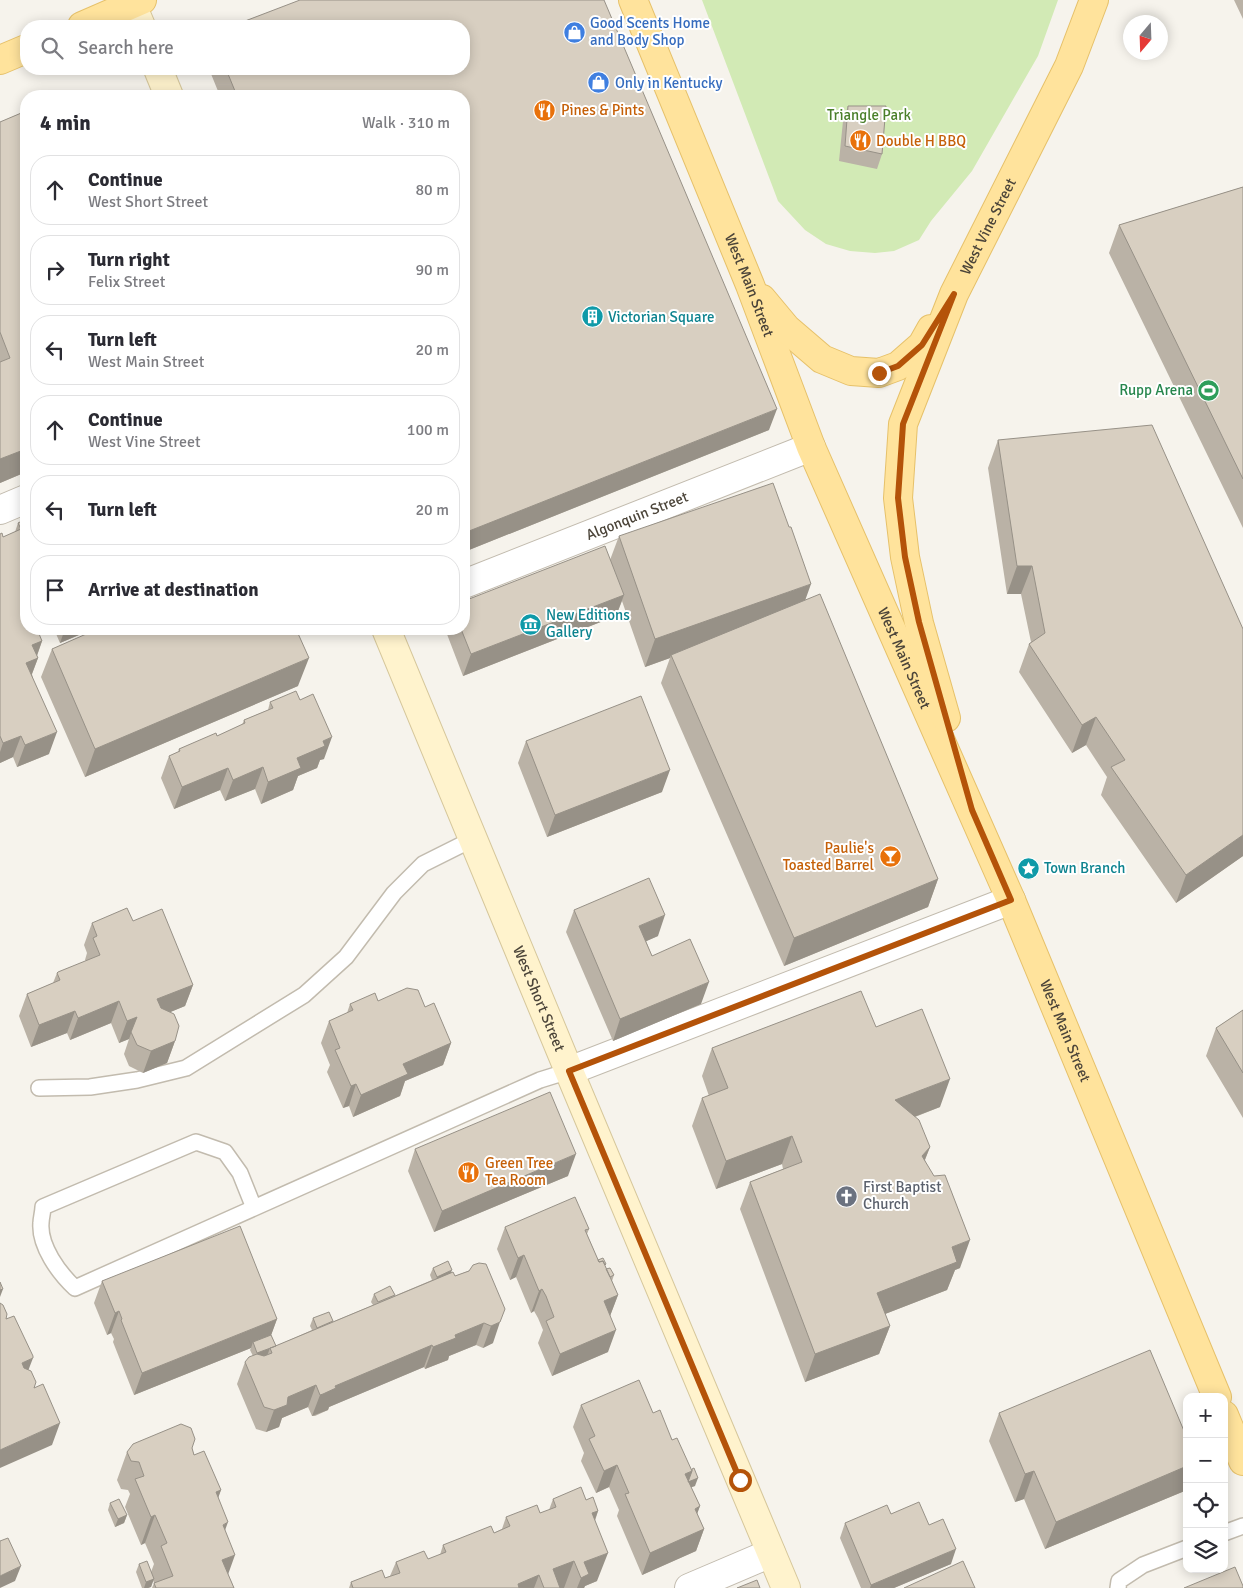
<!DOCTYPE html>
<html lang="en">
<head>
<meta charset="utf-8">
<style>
	:root { --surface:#fff; --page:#f7f7f7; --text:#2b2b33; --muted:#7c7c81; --line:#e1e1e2 }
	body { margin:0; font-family:Signika,sans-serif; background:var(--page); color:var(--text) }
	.controls { position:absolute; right:15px; bottom:15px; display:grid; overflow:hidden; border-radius:10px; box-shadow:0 2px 12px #0003 }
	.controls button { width:45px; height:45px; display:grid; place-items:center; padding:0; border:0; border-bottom:1px solid var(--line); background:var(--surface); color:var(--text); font:25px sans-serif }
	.compass { position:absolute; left:1123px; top:15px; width:45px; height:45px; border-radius:50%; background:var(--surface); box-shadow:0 2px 12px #0003; rotate:199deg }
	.stop { position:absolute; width:15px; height:15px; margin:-11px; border:4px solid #b45309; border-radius:50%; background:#fff }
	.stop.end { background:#b45309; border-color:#fff; box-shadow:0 1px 5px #0008 }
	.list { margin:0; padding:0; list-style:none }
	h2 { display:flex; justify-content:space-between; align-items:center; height:65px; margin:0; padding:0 20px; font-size:21px }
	h2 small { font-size:16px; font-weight:400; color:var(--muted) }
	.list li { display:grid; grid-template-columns:32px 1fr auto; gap:15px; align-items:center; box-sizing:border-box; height:70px; margin:0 10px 10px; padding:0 10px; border:1px solid var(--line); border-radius:20px }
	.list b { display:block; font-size:19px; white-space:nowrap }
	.list p { margin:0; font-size:16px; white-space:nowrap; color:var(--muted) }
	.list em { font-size:16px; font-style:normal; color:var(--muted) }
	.icon { flex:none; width:28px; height:28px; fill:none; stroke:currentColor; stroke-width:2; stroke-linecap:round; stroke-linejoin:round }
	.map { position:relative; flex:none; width:1243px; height:1588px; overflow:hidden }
	.search { position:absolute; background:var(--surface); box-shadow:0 2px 12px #0003; left:20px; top:20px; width:450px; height:55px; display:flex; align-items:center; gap:12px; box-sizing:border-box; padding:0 18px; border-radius:20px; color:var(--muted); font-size:19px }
	.panel { position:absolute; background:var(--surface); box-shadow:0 2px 12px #0003; left:20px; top:90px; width:450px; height:545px; border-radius:20px }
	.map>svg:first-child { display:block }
	.park { fill:#d2eab5 }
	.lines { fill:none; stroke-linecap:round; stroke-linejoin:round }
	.service-casing { stroke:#c2bbae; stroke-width:18 }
	.minor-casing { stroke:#c2bbae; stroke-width:30 }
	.secondary-casing { stroke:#d6c79b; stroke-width:30 }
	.primary-casing { stroke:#e6c16a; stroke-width:30 }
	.service { stroke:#fff; stroke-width:15 }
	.minor { stroke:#fff; stroke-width:28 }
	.secondary { stroke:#fff3cd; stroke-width:28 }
	.primary { stroke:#ffe39c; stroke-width:28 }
	.wall { fill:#bab2a6 }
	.shaded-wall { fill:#979187 }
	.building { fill:#d8cfc1; stroke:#979187 }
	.route { stroke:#b45309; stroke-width:6 }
	.labels { text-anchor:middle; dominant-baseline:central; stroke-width:4; stroke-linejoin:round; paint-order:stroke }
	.shop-label { font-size:15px; fill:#366cbe; stroke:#fff; text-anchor:start }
	.food-label { font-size:15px; fill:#c56008; stroke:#fff; text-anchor:start }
	.park-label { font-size:15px; fill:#4a7f2a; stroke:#fff }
	.street-label { font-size:15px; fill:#4b4439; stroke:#fff }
	.culture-label { font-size:15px; fill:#0d838f; stroke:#fff; text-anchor:start }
	.leisure-label { font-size:15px; fill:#27864d; stroke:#fff; text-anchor:end }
	.worship-label { font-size:15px; fill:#5b616d; stroke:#fff; text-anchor:start }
</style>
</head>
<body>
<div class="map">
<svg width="1243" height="1588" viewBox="0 0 1243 1588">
	<rect width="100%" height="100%" fill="#f6f3ec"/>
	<path class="park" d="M702 0H1058L1038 56 972 171 931 221 919 240 894 251 875 253 850 251 826 244 805 230 778 201Z"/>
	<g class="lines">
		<defs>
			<path id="service" d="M39 1088 90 1087 137 1080 186 1068 304 995 346 957 394 893 423 864 473 839
				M254 1208 240 1173 225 1152 196 1142 43 1207C43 1212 41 1218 41 1223 39 1246 59 1273 75 1288L540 1080 569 1071
				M1224 1533 1243 1526
				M1118 1588 1119 1581 1143 1565 1187 1548"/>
			<g id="minor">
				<path d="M0 510 26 499"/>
				<path id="s1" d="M464 584 811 447"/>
				<path d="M569 1071 1011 900"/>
				<path d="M689 1588 771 1553"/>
			</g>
			<g id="secondary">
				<path d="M130 0 141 26"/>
				<path d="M158 69 169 96"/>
				<path id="s2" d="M386 629 569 1071 786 1588"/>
			</g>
			<g id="primary">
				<path id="s3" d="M633 0 750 285 811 447 1011 900 1217 1397"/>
				<path d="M82 26 142 0"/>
				<path d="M0 60 26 49"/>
				<path d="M762 299 787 329 822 359 851 371 879 373 898 366 922 345 931 329"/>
				<path id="s4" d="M946 718 919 623 905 557 898 498 903 424 954 294 1069 66 1094 0"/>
				<path d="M1224 1415 1243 1461"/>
			</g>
		</defs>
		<use href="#service" class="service-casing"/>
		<use href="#minor" class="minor-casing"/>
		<use href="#secondary" class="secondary-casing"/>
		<use href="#primary" class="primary-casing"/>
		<use href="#service" class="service"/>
		<use href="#minor" class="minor"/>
		<use href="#secondary" class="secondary"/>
		<use href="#primary" class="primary"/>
	</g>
	<path class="wall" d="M1234 0H1243V19Z
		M209 69H464L769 430 464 552V96H220Z
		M848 106 882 154 877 169 839 161 843 121Z
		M26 111V472L0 483V122Z
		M1243 187V528L1109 253 1119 225Z
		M998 440 1243 629V856L1176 903 1101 795 1107 777 1086 745 1072 753 1019 672 1029 644 1031 642 1021 594H1007L988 468Z
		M26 519V629L42 641 37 656 38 658 32 674 49 754 17 767 13 757 0 763V534L3 537 15 532 18 523Z
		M619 536 806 600 938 879 928 907 784 966 661 683 670 658 645 667 622 601 616 616 463 676 445 629H464L610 560Z
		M54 629H298L297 630 298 686 85 777 41 677 52 649 85 635 86 632 60 643Z
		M270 702 324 759 320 760 317 768 298 776 293 790 261 804 255 789 225 801 220 790 174 809 161 778 169 756 178 752 179 749 217 736 242 725 244 720 268 710Z
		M526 741 662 792 547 837 518 763Z
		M574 910 658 936 646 941 652 956 701 1004 613 1041 566 932Z
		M133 921 193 985 185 1006 170 1012 175 1041 167 1063 143 1073 129 1066 124 1054 129 1039 119 1043 111 1023 70 1040 67 1033 31 1047 19 1016 27 994 53 983 57 973 86 961 85 960 87 953 84 945 92 923Z
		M378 1001 425 1007 451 1043 443 1065 405 1081 400 1096 353 1117 349 1106 343 1108 327 1072 330 1065 321 1043 329 1021 347 1013 350 1004Z
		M1243 1010V1118L1206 1056 1216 1028Z
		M876 1027 940 1107 915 1117 930 1147 925 1160 960 1268 955 1270 947 1290 885 1314 890 1326 879 1354 805 1382 740 1209 750 1182 783 1169 782 1164 716 1189 692 1126 702 1098 709 1096 702 1076 712 1048Z
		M415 1149 568 1176 434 1232 408 1171Z
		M505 1227 589 1229 587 1234 598 1260 606 1267V1269L614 1275 612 1281 618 1295 610 1316 608 1352 552 1376 538 1343 543 1330 538 1318 534 1311 531 1313 516 1277 510 1280 497 1249Z
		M486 1264 493 1343 483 1348 476 1345 449 1356 448 1360 425 1369 424 1367 329 1407 328 1410 315 1416H312L308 1407 282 1418 279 1427 266 1432 256 1429 237 1384 245 1362 253 1356 250 1350 251 1348 134 1395 113 1342 114 1339 111 1333 107 1335 94 1303 102 1281 277 1319 271 1335 276 1346 312 1330 310 1326 313 1318 333 1321 332 1322 373 1305 371 1302 374 1294 395 1295 394 1296 432 1280 430 1275 433 1268 451 1272 455 1276Z
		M581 1405 653 1413 672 1440 695 1486 691 1487 700 1506 697 1513 704 1529 696 1551 642 1575 617 1516 619 1510 609 1487 596 1493 581 1461 584 1453 573 1427Z
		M999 1413 1187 1438V1490L1045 1549 1024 1499 1015 1502 989 1441Z
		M192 1448 194 1455 221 1490 218 1497 225 1531 228 1574 234 1588H152L154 1583 153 1580 151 1587 148 1588H142L136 1572 139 1564 151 1572 154 1564 145 1543 141 1545 125 1507 130 1494 128 1490 121 1489 117 1480 127 1452Z
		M553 1499 586 1500 598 1511 595 1521 597 1581 585 1586 584 1588H349L351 1582 385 1578 390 1576 396 1562 428 1559 440 1555 443 1545 494 1533 502 1529 506 1517 540 1513 549 1510Z
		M110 1503 127 1515 124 1523 115 1527 108 1510Z
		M891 1514 929 1525 951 1564 894 1588H861L840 1538 845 1523Z"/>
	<path class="shaded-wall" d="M777 409 769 430 464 552V533Z
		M26 449V472L0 483V459Z
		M1017 566H1032L1021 594H1007Z
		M811 584 801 612 671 655 670 658 645 667 655 639Z
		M624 595 616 616 463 676 471 654Z
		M65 629H87L86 632 60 643Z
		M42 641 36 658H38L30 679 18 684 32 645Z
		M309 658 298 686 85 777 95 749Z
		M1096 717 1086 745 1072 753 1082 725Z
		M57 732 49 754 17 767 25 745Z
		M21 736 13 757 0 763V752L3 743Z
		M332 737 324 759 320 760 317 768 298 776 293 790 261 804 268 782 297 758 323 741Z
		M263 767 255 789 225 801 233 780Z
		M228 768 220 790 174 809 182 787Z
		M670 770 662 792 547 837 555 815Z
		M1243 835V856L1176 903 1186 875Z
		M938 879 928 907 784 966 794 938Z
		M665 915 658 936 631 948 639 926Z
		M709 982 701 1004 613 1041 620 1019Z
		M193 985 185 1006 149 1021 157 999Z
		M119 1001 111 1023 70 1040 78 1018Z
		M75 1011 67 1033 31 1047 39 1025Z
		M137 1017 129 1039 119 1043 127 1021Z
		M175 1041 167 1063 143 1073 151 1051Z
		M451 1043 443 1065 405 1081 400 1096 353 1117 361 1095 403 1064Z
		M950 1079 940 1107 885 1128 895 1100Z
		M356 1084 349 1106 343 1108 351 1086Z
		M792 1136 782 1164 716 1189 726 1161Z
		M930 1147 919 1174 922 1156Z
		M576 1154 568 1176 434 1232 442 1211Z
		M970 1240 960 1268 955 1270 947 1290 867 1321 877 1293 952 1247Z
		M524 1255 516 1277 510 1280 518 1258Z
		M452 1270 449 1278 434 1285 437 1277Z
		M3 1289 0 1297V1290Z
		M542 1289 534 1311 531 1313 539 1291Z
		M618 1295 610 1316 604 1301Z
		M119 1311 111 1333 107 1335 115 1313Z
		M277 1319 269 1341 253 1342 251 1348 134 1395 142 1373Z
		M500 1322 493 1343 483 1348 491 1326Z
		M484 1323 476 1345 449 1356 448 1360 425 1369 433 1347 455 1335Z
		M890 1326 879 1354 805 1382 815 1354Z
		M616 1330 608 1352 552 1376 560 1354Z
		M432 1345 424 1367 329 1407 328 1410 312 1416 320 1395 335 1386Z
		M276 1346 272 1353 270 1348 267 1356 255 1361 257 1353Z
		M33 1358 25 1379 22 1363Z
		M316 1385 308 1407 282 1418 279 1427 266 1432 274 1410 288 1397Z
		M60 1423 52 1445 0 1468V1450Z
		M617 1465 609 1487 596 1493 604 1471Z
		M1187 1466V1490L1045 1549 1056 1522Z
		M692 1471 698 1478 695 1486 686 1489 685 1474Z
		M1034 1471 1024 1499 1015 1502 1025 1474Z
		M221 1490 211 1518 216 1492Z
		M700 1506 692 1528 695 1509Z
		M598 1511 588 1539 592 1513Z
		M127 1515 124 1523 115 1527 118 1519Z
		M155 1515 145 1543 141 1545 151 1517Z
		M228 1522 218 1550 223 1525Z
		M704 1529 696 1551 642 1575 650 1553Z
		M956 1549 951 1564 894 1588H870L871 1585Z
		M608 1553 597 1581 585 1586 584 1588H577L581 1578 584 1562Z
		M235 1555 225 1583 222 1560Z
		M574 1561 564 1588H546L553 1569Z
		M21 1566 15 1581 0 1588V1576Z
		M539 1575 534 1588H516L518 1584Z
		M154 1579 151 1587 148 1588H144L146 1582Z"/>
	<path class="building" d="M300 0H604L777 409 464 533V96H237L226 69H464V26H232Z
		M848 106H886L882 154 845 146Z
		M26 111V449L0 459V362L10 358 0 332V122Z
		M1243 187V479L1119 225Z
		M1152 425 1243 629V835L1186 875 1111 767 1125 760 1096 717 1082 725 1029 644 1045 633 1032 566H1017L998 440Z
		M773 483 789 527H791L811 584 655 639 619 536Z
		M26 519V629H37L42 641 32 645 38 658 26 663 57 732 25 745 21 736 3 743 0 736V534L2 533 3 537 21 529 18 523Z
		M605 546 624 595 471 654 461 629H464V601Z
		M820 594 938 879 794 938 671 655Z
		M92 629H296L309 658 95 749 52 649 93 631Z
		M296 691 300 700 313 694 332 737 323 741 325 746 297 758 301 768 268 782 263 767 233 780 228 768 182 787 169 756 180 751 179 749 216 733 217 736 245 723 244 720 273 708 270 702Z
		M641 696 670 770 555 815 526 741Z
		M649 878 665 915 639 926 652 956 690 939 709 982 620 1019 574 910Z
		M127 908 133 921 162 909 193 985 157 999 161 1008 174 1014 179 1026 175 1041 151 1051 137 1045 131 1032 137 1017 127 1021 119 1001 78 1018 75 1011 39 1025 27 994 60 980 57 973 58 972 100 955 93 938 97 936 92 923Z
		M407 988 418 990 425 1007 434 1003 451 1043 403 1064 408 1074 361 1095 356 1084 351 1086 335 1050 340 1048 329 1021 353 1010 350 1004 375 993 378 1001Z
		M861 991 876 1027 922 1009 950 1079 895 1100 919 1120 930 1147 922 1156 934 1176 945 1175 970 1240 952 1247 957 1262 877 1293 890 1326 815 1354 750 1182 802 1162 792 1136 726 1161 702 1098 728 1088 712 1048Z
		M1243 1010V1073L1216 1028Z
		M550 1092 576 1154 442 1211 415 1149Z
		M575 1197 589 1229 585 1230 599 1262 603 1261 618 1295 604 1301 616 1330 560 1354 546 1321 554 1317 546 1296 542 1289 539 1291 524 1255 518 1258 505 1227Z
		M240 1226 277 1319 142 1373 121 1320 122 1319 119 1311 115 1313 102 1281Z
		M603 1258 606 1264 605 1265 603 1261 599 1262 598 1260Z
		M448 1261 452 1270 437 1277 433 1268Z
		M479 1263 486 1264 505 1309 500 1322 491 1326 484 1323 455 1335 456 1338 433 1347 432 1345 335 1386 336 1388 323 1394 320 1395 316 1385 288 1397 287 1405 274 1410 264 1407 245 1362 249 1357 257 1354 264 1356 272 1353 270 1348 273 1347 453 1272 455 1276 469 1271 473 1265Z
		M610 1268 614 1275 610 1277 606 1269Z
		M0 1282 3 1289 0 1290Z
		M390 1286 395 1295 378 1302 374 1294Z
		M0 1303 3 1305 7 1314 6 1319 14 1316 33 1356V1358L22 1363 24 1368 31 1371 36 1382 34 1388 43 1384 60 1423 0 1450Z
		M329 1312 333 1321 317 1328 313 1318Z
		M271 1335 276 1346 257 1353 253 1342Z
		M1150 1350 1187 1438V1466L1056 1522 1034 1471 1025 1474 999 1413Z
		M639 1380 653 1413 660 1410 672 1440 677 1438 692 1471 685 1474 700 1506 695 1509 704 1529 650 1553 625 1494 629 1493 617 1465 604 1471 589 1439 595 1436 581 1405Z
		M181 1424 191 1428 195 1439 192 1448 194 1455 204 1451 221 1490 216 1492 228 1522 223 1525 235 1555 222 1560 234 1588H156L154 1583 173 1576 161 1546 167 1543 155 1515 151 1517 135 1479 144 1476 139 1462 131 1461 127 1452 133 1444Z
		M694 1468 698 1478 688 1482 692 1471V1469Z
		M581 1487 586 1500 593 1497 598 1511 592 1513 608 1553 584 1562 589 1574 581 1578 574 1561 553 1569 560 1588H544L539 1575 518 1584 519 1588H353L351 1582 382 1570 385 1578 400 1573 396 1562 424 1551 428 1559 446 1552 443 1545 491 1526 494 1533 510 1526 506 1517 537 1505 540 1513 556 1507 553 1499Z
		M119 1499 127 1515 118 1519 110 1503Z
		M919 1502 929 1525 943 1519 956 1549 871 1585 845 1523 887 1505 891 1514Z
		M8 1538 21 1566 0 1576V1541Z
		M147 1561 154 1579 146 1582 139 1564Z
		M963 1561 975 1588H904Z
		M1235 1567 1243 1586V1588H1184Z
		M757 1580 760 1588H737Z"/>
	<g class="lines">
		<path class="route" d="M740 1480 569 1071 1011 900 972 810 919 622 905 557 898 498 903 424 954 294 922 345 898 366 879 373"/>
	</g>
	<defs>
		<symbol id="shop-disc" viewBox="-11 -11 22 22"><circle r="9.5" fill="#3f7fe0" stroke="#fff"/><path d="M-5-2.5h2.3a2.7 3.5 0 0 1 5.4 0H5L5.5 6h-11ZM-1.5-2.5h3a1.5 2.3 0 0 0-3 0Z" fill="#fff"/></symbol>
		<symbol id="restaurant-disc" viewBox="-11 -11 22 22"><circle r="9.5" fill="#e8710a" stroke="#fff"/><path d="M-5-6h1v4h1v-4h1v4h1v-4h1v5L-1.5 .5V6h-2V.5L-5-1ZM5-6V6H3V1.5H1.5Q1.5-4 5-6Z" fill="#fff"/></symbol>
		<symbol id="building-disc" viewBox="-11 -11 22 22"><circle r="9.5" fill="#0f9aa8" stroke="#fff"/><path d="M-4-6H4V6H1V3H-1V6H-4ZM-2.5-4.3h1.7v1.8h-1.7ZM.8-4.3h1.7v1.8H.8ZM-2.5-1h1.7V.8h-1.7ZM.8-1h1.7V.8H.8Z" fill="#fff"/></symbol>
		<symbol id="stadium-disc" viewBox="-11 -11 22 22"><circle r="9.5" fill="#2e9e5b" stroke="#fff"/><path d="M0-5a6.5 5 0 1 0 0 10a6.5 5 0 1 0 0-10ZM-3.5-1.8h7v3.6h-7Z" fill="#fff"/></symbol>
		<symbol id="museum-disc" viewBox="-11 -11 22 22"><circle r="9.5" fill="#0f9aa8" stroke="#fff"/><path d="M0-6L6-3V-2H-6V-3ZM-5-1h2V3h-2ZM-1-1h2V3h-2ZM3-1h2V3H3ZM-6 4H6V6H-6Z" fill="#fff"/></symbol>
		<symbol id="bar-disc" viewBox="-11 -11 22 22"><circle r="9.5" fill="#e8710a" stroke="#fff"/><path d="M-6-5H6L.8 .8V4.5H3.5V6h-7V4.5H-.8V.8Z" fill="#fff"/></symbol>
		<symbol id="sight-disc" viewBox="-11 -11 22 22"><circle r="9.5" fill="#0f9aa8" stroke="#fff"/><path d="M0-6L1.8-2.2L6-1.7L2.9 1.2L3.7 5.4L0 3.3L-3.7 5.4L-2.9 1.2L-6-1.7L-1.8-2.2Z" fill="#fff"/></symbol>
		<symbol id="church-disc" viewBox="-11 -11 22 22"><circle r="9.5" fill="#6b7280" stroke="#fff"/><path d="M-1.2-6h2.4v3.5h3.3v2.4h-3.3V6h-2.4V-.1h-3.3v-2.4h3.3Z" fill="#fff"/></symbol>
	</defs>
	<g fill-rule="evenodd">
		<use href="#shop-disc" x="562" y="20" width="25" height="25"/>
		<use href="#shop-disc" x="586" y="70" width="25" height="25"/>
		<use href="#restaurant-disc" x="532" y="98" width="25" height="25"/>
		<use href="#restaurant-disc" x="848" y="128" width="25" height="25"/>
		<use href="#building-disc" x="580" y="304" width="25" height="25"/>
		<use href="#stadium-disc" x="1196" y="378" width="25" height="25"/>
		<use href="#museum-disc" x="518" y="612" width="25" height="25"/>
		<use href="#bar-disc" x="878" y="844" width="25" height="25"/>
		<use href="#sight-disc" x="1016" y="856" width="25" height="25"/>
		<use href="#restaurant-disc" x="456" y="1160" width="25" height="25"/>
		<use href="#church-disc" x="834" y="1184" width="25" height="25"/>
	</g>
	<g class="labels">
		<g class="shop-label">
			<text x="590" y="23">Good Scents Home<tspan x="590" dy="17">and Body Shop</tspan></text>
			<text x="615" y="83">Only in Kentucky</text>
		</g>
		<g class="food-label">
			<text x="561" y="110">Pines &amp; Pints</text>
			<text x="876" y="141">Double H BBQ</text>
			<text x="874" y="848" text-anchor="end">Paulie's<tspan x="874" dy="17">Toasted Barrel</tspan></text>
			<text x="485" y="1163">Green Tree<tspan x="485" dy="17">Tea Room</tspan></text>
		</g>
		<g class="park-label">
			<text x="869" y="115">Triangle Park</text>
		</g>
		<g class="street-label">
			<text stroke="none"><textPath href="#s4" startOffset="515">West Vine Street</textPath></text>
			<text stroke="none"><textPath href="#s3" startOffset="308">West Main Street</textPath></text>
			<text stroke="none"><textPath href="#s1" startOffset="186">Algonquin Street</textPath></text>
			<text stroke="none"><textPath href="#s3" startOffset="712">West Main Street</textPath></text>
			<text stroke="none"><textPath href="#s2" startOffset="400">West Short Street</textPath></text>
			<text stroke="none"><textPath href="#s3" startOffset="1118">West Main Street</textPath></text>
		</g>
		<g class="culture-label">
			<text x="608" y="317">Victorian Square</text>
			<text x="546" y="615">New Editions<tspan x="546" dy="17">Gallery</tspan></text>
			<text x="1044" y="868">Town Branch</text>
		</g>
		<g class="leisure-label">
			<text x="1193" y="390">Rupp Arena</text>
		</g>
		<g class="worship-label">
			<text x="863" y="1187">First Baptist<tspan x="863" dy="17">Church</tspan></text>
		</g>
	</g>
</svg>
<div class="controls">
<button>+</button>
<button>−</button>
<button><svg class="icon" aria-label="locate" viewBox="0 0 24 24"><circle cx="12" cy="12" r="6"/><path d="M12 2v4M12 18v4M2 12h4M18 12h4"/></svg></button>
<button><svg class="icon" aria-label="layers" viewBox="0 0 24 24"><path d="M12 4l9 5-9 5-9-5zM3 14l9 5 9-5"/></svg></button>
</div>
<svg class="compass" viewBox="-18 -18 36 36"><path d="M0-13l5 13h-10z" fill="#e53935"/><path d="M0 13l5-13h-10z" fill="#7c7c81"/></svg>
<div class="stop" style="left:740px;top:1480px"></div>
<div class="stop end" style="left:879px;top:373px"></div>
<div class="search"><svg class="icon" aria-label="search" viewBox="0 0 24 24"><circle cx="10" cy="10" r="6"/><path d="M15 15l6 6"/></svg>Search here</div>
<section class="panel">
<h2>4 min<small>Walk · 310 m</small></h2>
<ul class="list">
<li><svg class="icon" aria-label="ahead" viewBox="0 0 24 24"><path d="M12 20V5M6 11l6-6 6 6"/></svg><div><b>Continue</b><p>West Short Street</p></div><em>80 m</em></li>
<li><svg class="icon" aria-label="right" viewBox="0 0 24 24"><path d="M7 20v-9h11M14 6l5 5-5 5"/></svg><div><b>Turn right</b><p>Felix Street</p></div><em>90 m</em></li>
<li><svg class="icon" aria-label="left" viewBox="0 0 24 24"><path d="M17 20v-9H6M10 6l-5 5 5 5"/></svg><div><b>Turn left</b><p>West Main Street</p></div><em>20 m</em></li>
<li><svg class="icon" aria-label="ahead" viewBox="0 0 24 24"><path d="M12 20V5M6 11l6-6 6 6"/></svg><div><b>Continue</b><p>West Vine Street</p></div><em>100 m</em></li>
<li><svg class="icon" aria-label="left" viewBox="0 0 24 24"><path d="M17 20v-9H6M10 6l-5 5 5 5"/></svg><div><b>Turn left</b></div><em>20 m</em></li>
<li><svg class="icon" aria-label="arrive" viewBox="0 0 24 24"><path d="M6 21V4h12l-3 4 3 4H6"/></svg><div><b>Arrive at destination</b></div></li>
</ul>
</section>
</div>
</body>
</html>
